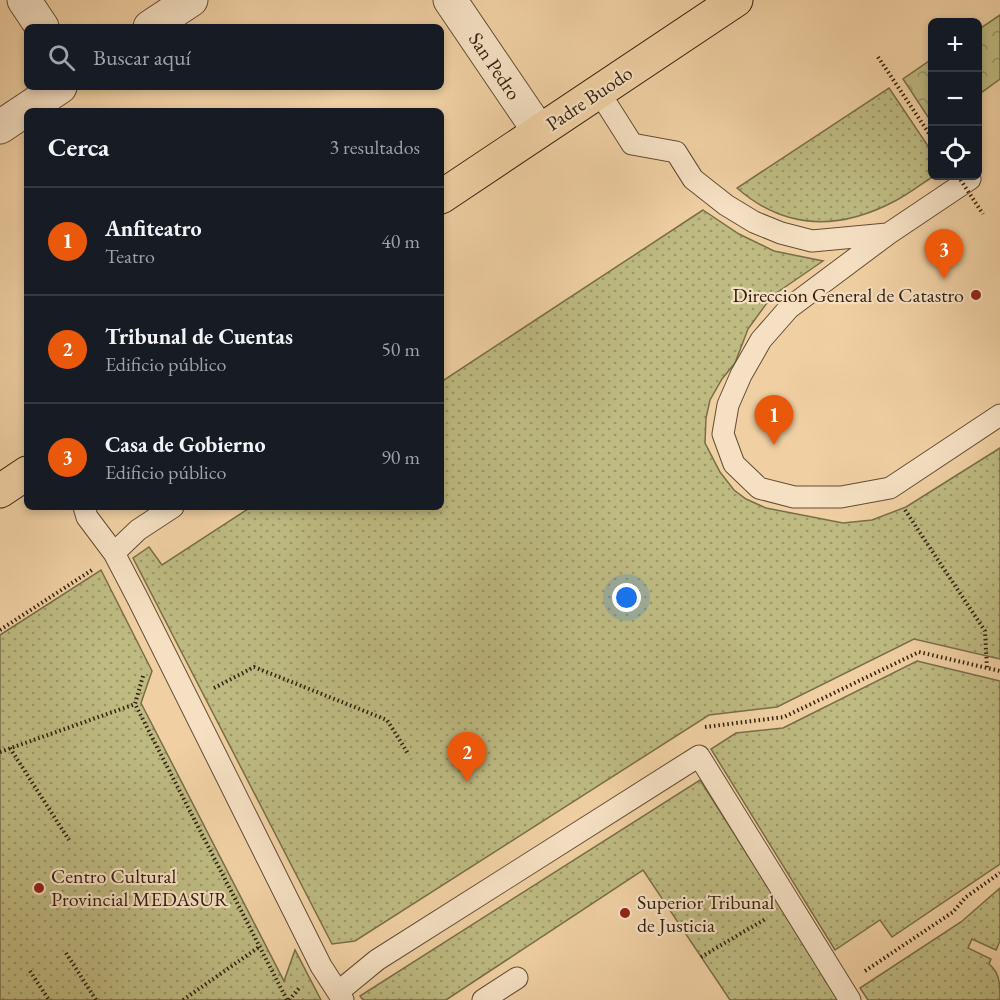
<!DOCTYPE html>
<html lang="es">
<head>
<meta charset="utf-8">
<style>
	:root { --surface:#171b24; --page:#20242c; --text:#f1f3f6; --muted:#9ea1a6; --line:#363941; --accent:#ea580c }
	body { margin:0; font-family:"EB Garamond",serif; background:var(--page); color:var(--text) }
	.controls { position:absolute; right:18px; top:18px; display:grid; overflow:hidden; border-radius:9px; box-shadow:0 3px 9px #0003 }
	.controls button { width:54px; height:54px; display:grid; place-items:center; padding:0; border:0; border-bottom:2px solid var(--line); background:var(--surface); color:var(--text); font:30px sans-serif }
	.you { position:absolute; left:627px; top:598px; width:21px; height:21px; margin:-15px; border:4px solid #fff; border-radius:50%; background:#1a73e8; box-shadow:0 0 0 9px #1a73e833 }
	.badge { display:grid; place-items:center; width:39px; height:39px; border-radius:50%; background:var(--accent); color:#fff; font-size:20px; font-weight:700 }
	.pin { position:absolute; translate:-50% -50px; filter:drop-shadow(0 2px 3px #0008) }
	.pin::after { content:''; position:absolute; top:32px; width:21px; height:18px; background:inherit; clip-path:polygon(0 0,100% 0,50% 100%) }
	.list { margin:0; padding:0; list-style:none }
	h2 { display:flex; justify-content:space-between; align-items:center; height:78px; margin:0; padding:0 24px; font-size:26px }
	h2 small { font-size:20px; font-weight:400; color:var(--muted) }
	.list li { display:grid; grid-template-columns:39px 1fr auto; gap:18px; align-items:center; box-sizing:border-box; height:108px; padding:0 24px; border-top:2px solid var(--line) }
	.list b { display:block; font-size:22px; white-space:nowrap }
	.list p { margin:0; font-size:20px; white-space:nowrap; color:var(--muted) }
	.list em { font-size:20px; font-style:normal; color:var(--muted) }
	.icon { flex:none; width:33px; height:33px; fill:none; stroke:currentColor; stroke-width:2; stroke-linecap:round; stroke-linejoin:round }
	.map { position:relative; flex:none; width:1000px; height:1000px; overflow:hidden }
	.search { position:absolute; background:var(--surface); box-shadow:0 3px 9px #0003; left:24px; top:24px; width:420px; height:66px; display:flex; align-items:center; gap:15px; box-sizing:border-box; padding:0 21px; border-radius:9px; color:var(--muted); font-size:22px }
	.panel { position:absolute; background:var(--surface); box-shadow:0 3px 9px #0003; left:24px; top:108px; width:420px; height:402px; border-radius:9px }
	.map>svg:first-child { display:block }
	.grass { fill:url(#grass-dots); stroke:#7a6e48; stroke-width:1.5 }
	.forest { fill:url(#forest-crowns); stroke:#7a6e48; stroke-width:1.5 }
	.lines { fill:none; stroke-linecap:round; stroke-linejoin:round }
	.lane-casing { stroke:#644d34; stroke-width:23 }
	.street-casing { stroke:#644d34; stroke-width:35 }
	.primary-casing { stroke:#35210f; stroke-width:35 }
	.path { stroke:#35210f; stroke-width:4; stroke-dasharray:1.5 3; stroke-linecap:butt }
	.lane { stroke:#f5e0c3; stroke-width:21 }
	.street { stroke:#f5e0c3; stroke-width:33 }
	.primary { stroke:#f0d0a3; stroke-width:33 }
	.path-bridge { stroke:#35210f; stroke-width:4; stroke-dasharray:1.5 3; stroke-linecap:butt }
	.poi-dot { fill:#8f2418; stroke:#f5e0c3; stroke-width:2 }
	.labels { text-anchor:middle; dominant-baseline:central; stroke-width:4.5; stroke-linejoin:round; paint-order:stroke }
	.street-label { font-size:20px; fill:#35210f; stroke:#f5e0c3 }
	.poi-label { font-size:20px; fill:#35210f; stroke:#f5e0c3; text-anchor:start }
</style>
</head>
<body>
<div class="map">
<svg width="1000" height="1000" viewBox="0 0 1000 1000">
	<defs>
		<pattern id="grass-dots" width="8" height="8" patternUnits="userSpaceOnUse" patternTransform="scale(1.5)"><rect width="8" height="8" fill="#beba82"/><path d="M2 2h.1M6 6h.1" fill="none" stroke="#9b9769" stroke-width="1.8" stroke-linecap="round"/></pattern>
		<pattern id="forest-crowns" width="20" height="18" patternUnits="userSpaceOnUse" patternTransform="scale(1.5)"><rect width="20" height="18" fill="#beba82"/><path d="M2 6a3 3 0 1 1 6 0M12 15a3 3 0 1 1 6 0" fill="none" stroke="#9b9769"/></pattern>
	</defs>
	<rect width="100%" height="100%" fill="#f0d0a3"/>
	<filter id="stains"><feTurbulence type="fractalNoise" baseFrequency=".00333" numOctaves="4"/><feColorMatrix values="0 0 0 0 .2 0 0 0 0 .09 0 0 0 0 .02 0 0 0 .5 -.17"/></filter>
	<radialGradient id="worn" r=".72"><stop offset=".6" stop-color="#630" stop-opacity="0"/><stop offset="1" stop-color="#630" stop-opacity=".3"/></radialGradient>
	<path class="grass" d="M889 88 932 152 934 176C921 184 909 194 895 201 840 230 786 231 737 188Z
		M703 210 739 234 774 251 823 261 772 296 748 329 735 363 722 379 710 400 706 418 705 443 720 472 734 490 746 499 766 508 843 523 872 520 906 507 1000 448V659L914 639 777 707 709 715 355 941 332 944 133 558 149 547 162 565 251 507H441V382Z
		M101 570 152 671 141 703 284 981 295 950 321 1000H0V635Z
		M917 661 1000 681V864L892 937 880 920 835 950 711 749 736 733 783 728Z
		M700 780 840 1000H730L643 870 446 1000H363L360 996Z
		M1000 888V941L996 950 972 939 968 948 991 959 989 964C1000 973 1000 984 1000 1000H868L860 988 961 922Z"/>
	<path class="forest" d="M1000 15V79L978 95V30Z
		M932 59V123L903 79Z"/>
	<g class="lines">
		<defs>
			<path id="lane" d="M599 92 632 144 676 152 693 179 726 205 754 222 781 233 812 241 887 234
				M970 179 888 234 789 308 761 340 741 375 728 405 723 434 734 464 759 488 794 497H841L890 488 1000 415
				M84 507 87 517 114 553 138 599 321 966 343 1000
				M114 553 138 530 173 507
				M338 992 377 960 699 756 850 1000
				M483 1000 517 978"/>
			<path id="street" d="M24 0 42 27
				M450 0 539 131
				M150 27 191 0
				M0 127 60 87"/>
			<path id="primary" d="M441 197 736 0
				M0 491 27 473"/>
		</defs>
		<use href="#lane" class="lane-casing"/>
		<use href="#street" class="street-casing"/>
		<use href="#primary" class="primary-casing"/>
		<path class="path" d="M878 57 932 138
			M905 510 985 631 987 668
			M0 630 92 570
			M143 676 135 704 287 1000
			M214 688 254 667 387 720 409 755
			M705 727 784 717 919 652 1000 671
			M10 748 69 840
			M0 752 135 704
			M66 953 96 1000
			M701 957 767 918
			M30 971 49 1000
			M865 971 953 912 966 897 1000 873
			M183 1000 259 947
			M289 1000 300 987"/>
		<use href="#lane" class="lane"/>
		<use href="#street" class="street"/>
		<use href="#primary" class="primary"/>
		<path class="path-bridge" d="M958 176 983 214"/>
	</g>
	<g class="poi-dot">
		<circle cx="976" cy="295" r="6"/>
		<circle cx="39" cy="888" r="6"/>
		<circle cx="625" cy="913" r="6"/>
	</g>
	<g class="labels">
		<g class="street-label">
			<text transform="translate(495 66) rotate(56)">San Pedro</text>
			<text transform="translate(589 98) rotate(-34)">Padre Buodo</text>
		</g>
		<g class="poi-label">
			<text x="964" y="295" text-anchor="end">Direccion General de Catastro</text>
			<text x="51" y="876">Centro Cultural<tspan x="51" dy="23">Provincial MEDASUR</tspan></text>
			<text x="637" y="902">Superior Tribunal<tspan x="637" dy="23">de Justicia</tspan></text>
		</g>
	</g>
	<rect width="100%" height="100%" filter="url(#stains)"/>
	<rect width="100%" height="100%" fill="url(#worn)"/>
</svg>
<div class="controls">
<button>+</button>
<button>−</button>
<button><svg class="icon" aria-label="locate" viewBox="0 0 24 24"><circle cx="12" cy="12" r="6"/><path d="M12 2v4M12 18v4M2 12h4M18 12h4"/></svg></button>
</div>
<div class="you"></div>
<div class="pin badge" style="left:774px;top:445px">1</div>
<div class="pin badge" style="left:467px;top:782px">2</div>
<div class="pin badge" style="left:944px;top:279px">3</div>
<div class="search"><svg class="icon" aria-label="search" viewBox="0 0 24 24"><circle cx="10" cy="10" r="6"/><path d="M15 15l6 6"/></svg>Buscar aquí</div>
<section class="panel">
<h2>Cerca<small>3 resultados</small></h2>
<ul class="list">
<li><span class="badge">1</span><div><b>Anfiteatro</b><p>Teatro</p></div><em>40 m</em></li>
<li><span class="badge">2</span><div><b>Tribunal de Cuentas</b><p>Edificio público</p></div><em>50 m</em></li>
<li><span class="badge">3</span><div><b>Casa de Gobierno</b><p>Edificio público</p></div><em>90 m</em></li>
</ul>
</section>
</div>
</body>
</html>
